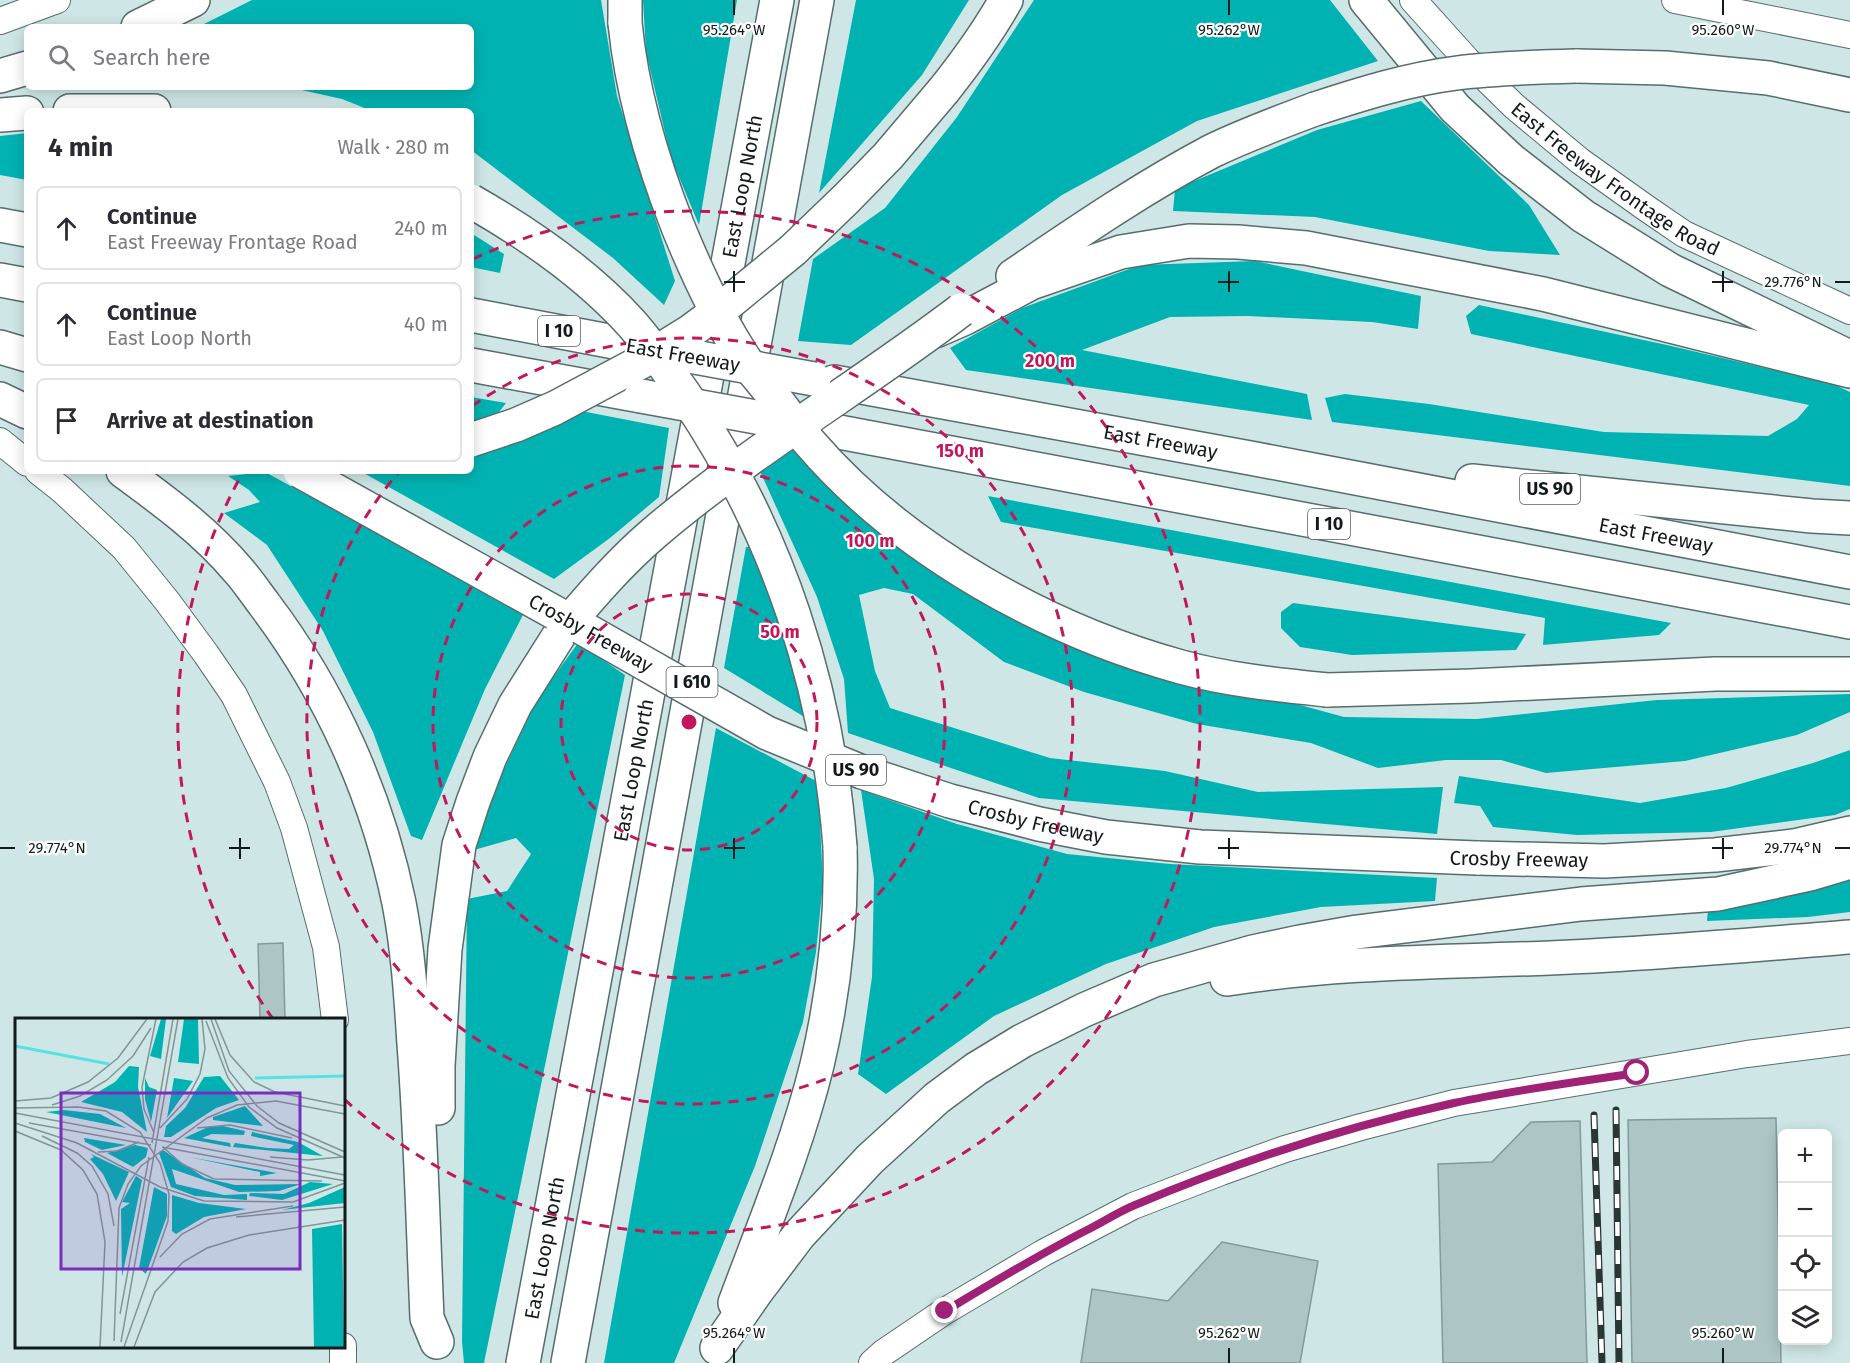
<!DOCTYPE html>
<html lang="en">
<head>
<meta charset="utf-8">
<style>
	:root { --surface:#fff; --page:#f2f2f3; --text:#2b2b33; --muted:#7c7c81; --line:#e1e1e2 }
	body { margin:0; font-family:"Fira Sans",sans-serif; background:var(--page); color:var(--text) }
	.controls { position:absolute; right:18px; bottom:18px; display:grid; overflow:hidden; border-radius:9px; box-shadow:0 3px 15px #0003 }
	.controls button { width:54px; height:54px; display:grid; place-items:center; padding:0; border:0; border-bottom:2px solid var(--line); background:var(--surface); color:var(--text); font:30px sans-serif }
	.stop { position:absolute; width:18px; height:18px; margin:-14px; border:4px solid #9f2277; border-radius:50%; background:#fff }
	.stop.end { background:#9f2277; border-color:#fff; box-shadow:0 2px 6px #0008 }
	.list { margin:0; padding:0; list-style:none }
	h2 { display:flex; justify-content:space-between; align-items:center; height:78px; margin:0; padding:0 24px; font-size:26px }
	h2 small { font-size:20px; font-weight:400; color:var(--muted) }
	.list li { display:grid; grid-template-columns:39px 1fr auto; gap:18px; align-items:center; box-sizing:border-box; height:84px; margin:0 12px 12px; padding:0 12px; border:2px solid var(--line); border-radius:9px }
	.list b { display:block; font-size:22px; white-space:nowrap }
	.list p { margin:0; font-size:20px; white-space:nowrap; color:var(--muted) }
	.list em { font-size:20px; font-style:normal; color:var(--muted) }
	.icon { flex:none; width:33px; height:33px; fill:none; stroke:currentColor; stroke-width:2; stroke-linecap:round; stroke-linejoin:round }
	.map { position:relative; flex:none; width:1850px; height:1363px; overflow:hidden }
	.search { position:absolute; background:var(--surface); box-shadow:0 3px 15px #0003; left:24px; top:24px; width:450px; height:66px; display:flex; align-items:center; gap:15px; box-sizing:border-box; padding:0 21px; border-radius:9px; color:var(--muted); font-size:22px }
	.panel { position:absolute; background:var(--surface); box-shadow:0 3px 15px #0003; left:24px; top:108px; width:450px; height:366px; border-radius:9px }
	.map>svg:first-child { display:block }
	.forest { fill:#00b3b2 }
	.building { fill:#adc6c5; stroke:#829a99; stroke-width:1.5 }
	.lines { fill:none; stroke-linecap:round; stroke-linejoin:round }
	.secondary-casing { stroke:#566d6c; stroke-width:28 }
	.highway-casing { stroke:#566d6c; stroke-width:36 }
	.secondary { stroke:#fff; stroke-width:26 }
	.highway { stroke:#fff; stroke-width:33 }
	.rail-casing { stroke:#2a3535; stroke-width:7 }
	.rail { stroke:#fff; stroke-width:4.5; stroke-dasharray:14; stroke-linecap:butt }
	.highway-bridge-casing { stroke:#566d6c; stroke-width:36; stroke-linecap:butt }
	.highway-bridge { stroke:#fff; stroke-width:33 }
	.route { stroke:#9f2277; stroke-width:8 }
	.ticks { fill:none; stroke:#121b1b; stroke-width:2 }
	.ring { fill:none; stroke:#c2185b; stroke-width:3; stroke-dasharray:10 8 }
	.labels { text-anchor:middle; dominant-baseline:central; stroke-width:4.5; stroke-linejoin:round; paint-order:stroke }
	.shield { fill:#fff; stroke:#595f5f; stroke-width:1.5 }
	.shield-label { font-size:18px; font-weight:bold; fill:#121b1b }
	.street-label { font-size:20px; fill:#121b1b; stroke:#fff }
	.inset-river { fill:none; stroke:#58e2e1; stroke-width:3 }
	.inset-road { fill:none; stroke:#839595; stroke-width:1.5 }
	.view { fill:#7b2cbf; fill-opacity:0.15; stroke:#7b2cbf; stroke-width:3 }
	.inset-edge { fill:none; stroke:#121b1b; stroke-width:3 }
	.ticks-label { font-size:15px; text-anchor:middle; fill:#121b1b; stroke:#fff; stroke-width:4.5; stroke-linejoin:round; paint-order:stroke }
	.centre { fill:#c2185b; stroke:#fff; stroke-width:3 }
	.ring-label { font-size:18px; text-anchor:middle; font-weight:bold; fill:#c2185b; stroke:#fff; stroke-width:4.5; stroke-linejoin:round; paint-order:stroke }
</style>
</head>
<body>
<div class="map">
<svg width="1850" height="1363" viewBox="0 0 1850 1363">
	<rect width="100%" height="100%" fill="#cee7e6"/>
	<path class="forest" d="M252 0H601L617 96 675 281 664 305 613 258 471 150V111H372L342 99 288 87H471V27H198Z
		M643 0H737L699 225 671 158 646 52Z
		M856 0H969L922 75 819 193Z
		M1034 0H1330L1378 61 1197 121 1062 195 851 345 798 341 813 259 885 208 957 117Z
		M1421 101 1529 205 1560 255 1489 251 1315 217 1173 211 1175 189 1317 130Z
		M27 133V180L0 175V136Z
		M471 233 504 254 500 273 471 267Z
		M1255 261 1421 296 1418 329 1372 322 1248 316 1170 317 1082 350 1307 394 1312 420 966 370 950 348 1022 308 1140 265Z
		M1479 305 1667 345 1833 384 1850 392V486L1332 422 1325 398 1345 394 1429 404 1604 432 1768 436 1797 419 1809 405 1471 334 1466 316Z
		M471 397 506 403 499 412 471 422Z
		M571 409 669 428 659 497 610 538 554 579 360 471H471V454Z
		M787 448 802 449 906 548 1264 695 1344 717 1477 719 1657 700 1850 694V712L1797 735 1685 761 1546 773 1501 760H1446L1378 768 1311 743 1197 724 1084 692 1004 662 913 594 884 588 859 595 875 671 890 708 1050 758 1165 771 1258 792 1443 787 1437 834 1039 798 848 733 844 679 817 597 759 469Z
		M265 472 524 613 485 689 422 840 411 836 373 732 323 631 267 545 224 513 260 502 249 490 228 476Z
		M988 496 1671 623 1659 635 1543 645 1545 618 1001 522Z
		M746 547H753L798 654 811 721 724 668Z
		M1293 603 1526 634 1516 650 1352 655 1300 647 1281 628V612Z
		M578 643 625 675 484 1363H464L462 1342 467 899 507 891 531 854 516 838 474 850 500 778 536 701Z
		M716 728 818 782 823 883 816 952 803 1022 755 1166 674 1363H604Z
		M1850 750V809L1835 815 1711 832 1577 835 1493 827 1480 806 1454 803 1459 776 1640 803 1726 788 1813 763Z
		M861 790 957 824 1067 854 1170 864 1437 878 1435 901 1321 907 1214 927 1106 964 994 1016 886 1094 858 1074 872 977 874 879Z
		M1850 875V912L1808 917 1707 921 1708 909Z"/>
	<path class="building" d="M283 943 285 1020H260L258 944Z
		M1776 1118 1781 1363H1632L1628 1120Z
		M1580 1121 1587 1363H1443L1438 1164 1492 1162 1531 1122Z
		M1222 1242 1318 1261 1300 1363H1081L1092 1289 1168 1301Z"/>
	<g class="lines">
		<defs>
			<g id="secondary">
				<path id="s1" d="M1413 0 1467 60 1514 106 1580 161 1646 208 1684 234 1850 311"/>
				<path d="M1675 0 1850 35"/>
				<path d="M0 21 57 0"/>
				<path d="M0 441 27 463"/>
				<path d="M38 471 62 490 124 548 167 601 206 654 234 695 277 782 294 828 326 947 335 1020"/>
				<path d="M343 1346V1363"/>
				<path d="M872 1363 883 1353 945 1311 1043 1253 1133 1206 1221 1172 1285 1149 1361 1127 1454 1103 1747 1054 1850 1041"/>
			</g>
			<g id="highway">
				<path d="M625 0V23"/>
				<path d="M1366 0 1455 108 1511 160 1583 216 1670 270 1843 354"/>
				<path d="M138 27 193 0"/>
				<path d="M1576 66 1665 68 1768 78 1850 95"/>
				<path d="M0 76 27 68"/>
				<path d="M944 90C967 61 988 32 1006 0"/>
				<path d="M70 111H154"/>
				<path d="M0 115 27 113"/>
				<path d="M0 225 27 230"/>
				<path d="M1013 276C1078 232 1142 188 1212 151 1245 135 1280 122 1315 109"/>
				<path d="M0 280 27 285"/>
				<path d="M471 315 646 348"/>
				<path d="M935 331 965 318 1031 283 1121 252 1189 241 1238 242 1306 248 1543 294 1850 371"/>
				<path d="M0 347 27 355"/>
				<path d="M471 365 641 396"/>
				<path id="s2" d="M834 382 1250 458 1850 572"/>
				<path d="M0 399 27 412"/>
				<path d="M807 426 1850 622"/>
				<path d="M123 471C164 501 205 531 238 570 247 580 255 592 264 604 330 691 377 795 399 903 408 949 411 997 414 1044 421 1135 423 1227 427 1318L437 1342"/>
				<path d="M1472 481 1812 516 1850 518"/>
				<path d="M1327 690 1471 686 1715 674H1850"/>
				<path d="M1477 858 1604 861 1715 855 1794 846 1850 833"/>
				<path d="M1227 979C1334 962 1442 962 1550 958 1650 954 1750 945 1850 937"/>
				<path d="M438 1108V1066L445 949 459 845 473 802 490 757 515 705 563 629"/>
				<path d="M735 1303C764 1225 797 1146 817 1065 834 993 842 920 840 847"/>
				<path d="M717 1348 756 1292 799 1235 870 1159 937 1098 976 1069 1022 1041 1084 1010 1154 980 1253 952 1300 942 1357 932 1581 904 1718 894 1810 874 1850 862"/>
				<path id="s3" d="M523 1363 777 0"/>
				<path d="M568 1363 817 0"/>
			</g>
		</defs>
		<use href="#secondary" class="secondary-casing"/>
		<use href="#highway" class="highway-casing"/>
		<use href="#secondary" class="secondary"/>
		<use href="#highway" class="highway"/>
		<defs>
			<path id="rail" d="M1616 1110 1619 1363
				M1594 1115 1602 1363"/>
		</defs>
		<use href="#rail" class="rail-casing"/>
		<use href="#rail" class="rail"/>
		<defs>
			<g id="highway-bridge">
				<path d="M625 23C632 94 652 161 678 227 696 271 716 315 742 355 751 370 764 383 774 397 786 412 797 429 810 443 902 550 1046 630 1181 667 1228 680 1279 685 1327 690"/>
				<path d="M1315 109C1361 94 1409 79 1457 73 1496 68 1536 67 1576 66"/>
				<path d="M471 201C529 234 587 274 632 324 653 348 671 375 689 401 778 534 828 687 840 847"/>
				<path d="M651 349 814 379"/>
				<path d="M641 396 805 426"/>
				<path d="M471 440 516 425 555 408 641 362 691 331 726 305 793 250 846 199 888 156 944 90"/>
				<path id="s4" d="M300 471 586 630 767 733 862 772 950 801 1039 824 1106 837 1200 847 1477 858"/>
				<path d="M563 629C591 596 620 562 654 533 750 451 860 387 961 310"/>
			</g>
		</defs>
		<use href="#highway-bridge" class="highway-bridge-casing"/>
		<use href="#highway-bridge" class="highway-bridge"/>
	</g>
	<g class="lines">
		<path class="route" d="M945 1311C992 1283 1038 1255 1087 1230 1103 1222 1118 1212 1135 1205 1237 1162 1345 1127 1454 1103 1514 1090 1576 1082 1637 1073"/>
	</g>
	<path class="ticks" d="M734 0V15M1229 0V15M1723 0V15M734 271V292M1229 271V292M1723 271V292M724 282H745M1218 282H1239M1712 282H1733M1835 282H1850M240 838V859M734 838V859M1229 838V859M1723 838V859M0 848H15M229 848H250M724 848H745M1218 848H1239M1712 848H1733M1835 848H1850M734 1348V1363M1229 1348V1363M1723 1348V1363"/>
	<g class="ring">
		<circle cx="689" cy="722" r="128"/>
		<circle cx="689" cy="722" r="256"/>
		<path d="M472 406A383 383 0 1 1 398 473"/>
		<path d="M273 1019A511 511 0 0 1 242 474M473 259A511 511 0 1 1 344 1099"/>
	</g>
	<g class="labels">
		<g class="shield">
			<rect x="538" y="316" width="42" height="30" rx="4.5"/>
			<rect x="1520" y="474" width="60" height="30" rx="4.5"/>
			<rect x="1308" y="509" width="42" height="30" rx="4.5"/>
			<rect x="666.5" y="667" width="51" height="30" rx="4.5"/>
			<rect x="826" y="755" width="60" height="30" rx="4.5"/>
		</g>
		<g class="shield-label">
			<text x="559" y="331">I 10</text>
			<text x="1550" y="489">US 90</text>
			<text x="1329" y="524">I 10</text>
			<text x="692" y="682">I 610</text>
			<text x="856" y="770">US 90</text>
		</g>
		<g class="street-label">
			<text stroke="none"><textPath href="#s1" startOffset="272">East Freeway Frontage Road</textPath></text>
			<text stroke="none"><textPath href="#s3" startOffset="1197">East Loop North</textPath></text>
			<text transform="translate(683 355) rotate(10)">East Freeway</text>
			<text stroke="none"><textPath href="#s2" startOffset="332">East Freeway</textPath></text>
			<text stroke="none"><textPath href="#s2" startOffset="836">East Freeway</textPath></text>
			<text stroke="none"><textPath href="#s4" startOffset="333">Crosby Freeway</textPath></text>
			<text stroke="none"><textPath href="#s3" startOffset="603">East Loop North</textPath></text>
			<text stroke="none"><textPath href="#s4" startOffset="819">Crosby Freeway</textPath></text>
			<text transform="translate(1519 859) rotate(1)">Crosby Freeway</text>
			<text stroke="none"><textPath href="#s3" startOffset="117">East Loop North</textPath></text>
		</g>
	</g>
	<g transform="translate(15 1018)">
		<rect width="330" height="330" fill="#cee7e6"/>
		<path d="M146 1H151L146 41 135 38ZM169 1H183L184 46 163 44ZM114 48 124 49 123 69 132 114 107 94 66 84 100 64ZM205 58 224 82 201 90 156 119H149L151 108 170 90 189 59ZM130 60 134 69 142 72 136 104 130 81ZM159 60 178 63 152 100ZM230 88 248 108 198 102V99ZM49 92 85 96 111 110 31 94ZM208 108 230 113 229 117 197 116 187 120 215 125 216 129 169 120 193 109ZM237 114 283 124 308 138 218 129 220 125 253 130 274 131 279 127 236 118ZM69 120 111 127 87 132 70 124ZM120 127 133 130 131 139 118 149 92 135ZM148 132 190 160 220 167 286 166 264 173 224 174 157 151 161 166 209 177 232 176V182L180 178 156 169 144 135ZM76 136 114 154 101 183 88 156 75 141 79 139ZM174 139 262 155 245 158V154ZM121 158 127 162 107 259 106 191 115 185 107 184ZM295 164 318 166 267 182 234 178 235 175 269 176ZM139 169 152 176V198L131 256 124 250ZM330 169V185L267 192 294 185ZM157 177 184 185 231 191 189 199 161 216 157 213ZM327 206 329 329H299L297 211Z" fill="#00b3b2"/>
		<path class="inset-river" d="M0 28 94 46M240 60 330 58"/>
		<path class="inset-road" d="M196 1 214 53 242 88 264 105 330 134M200 1 215 37 239 64 260 74 330 88M191 3 213 60 234 89 262 110 330 140M0 83 36 80 73 64 103 40 132 1M37 87 65 78 92 62 118 38 136 10M0 90 63 89 91 93 125 114 145 145 154 176 153 203 109 329M0 95 330 157M0 105 62 125 145 169 189 183 278 184 330 165M14 105 136 127M145 110 172 81 185 56 190 31 187 1M182 110 215 107 277 120M0 113 46 132 68 152 82 176 90 224 85 329M139 115 129 91 127 69 141 1M27 118 62 135 77 148 93 176 99 208M137 125 158 1M147 129 330 163M148 129 167 146 199 161 307 163M83 134 102 133 124 124M255 139 293 142 327 139M221 199 330 189M145 239 167 216 195 201 278 188M105 296 134 139M99 323 104 190 113 166 126 148 192 100 222 87 261 83 330 96M106 324 163 1M119 329 140 274 168 244 192 230 234 217 330 202"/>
		<path class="view" d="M46 75H285V251H46Z"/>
		<rect width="330" height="330" class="inset-edge"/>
	</g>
	<g class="ticks-label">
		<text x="734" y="35">95.264°W</text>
		<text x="1229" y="35">95.262°W</text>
		<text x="1723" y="35">95.260°W</text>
		<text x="1793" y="287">29.776°N</text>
		<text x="57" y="853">29.774°N</text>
		<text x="1793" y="853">29.774°N</text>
		<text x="734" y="1338">95.264°W</text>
		<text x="1229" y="1338">95.262°W</text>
		<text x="1723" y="1338">95.260°W</text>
	</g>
	<circle cx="689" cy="722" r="9" class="centre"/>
	<g class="ring-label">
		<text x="1050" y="367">200 m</text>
		<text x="960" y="457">150 m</text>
		<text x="870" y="547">100 m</text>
		<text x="780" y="638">50 m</text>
	</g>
</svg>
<div class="controls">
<button>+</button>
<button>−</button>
<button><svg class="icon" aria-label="locate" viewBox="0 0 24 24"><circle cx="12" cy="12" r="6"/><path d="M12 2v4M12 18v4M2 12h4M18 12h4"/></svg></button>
<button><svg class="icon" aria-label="layers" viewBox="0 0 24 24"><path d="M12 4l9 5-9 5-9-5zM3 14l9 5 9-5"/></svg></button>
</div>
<div class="stop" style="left:1637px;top:1073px"></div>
<div class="stop end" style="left:945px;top:1311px"></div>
<div class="search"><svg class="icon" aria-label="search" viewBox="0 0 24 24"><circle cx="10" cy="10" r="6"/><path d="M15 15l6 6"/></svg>Search here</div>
<section class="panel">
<h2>4 min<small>Walk · 280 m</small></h2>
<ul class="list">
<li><svg class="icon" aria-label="ahead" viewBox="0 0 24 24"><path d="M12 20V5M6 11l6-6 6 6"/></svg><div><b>Continue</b><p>East Freeway Frontage Road</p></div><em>240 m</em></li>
<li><svg class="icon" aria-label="ahead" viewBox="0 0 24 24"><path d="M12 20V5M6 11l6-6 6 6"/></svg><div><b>Continue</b><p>East Loop North</p></div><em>40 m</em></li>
<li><svg class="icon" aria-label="arrive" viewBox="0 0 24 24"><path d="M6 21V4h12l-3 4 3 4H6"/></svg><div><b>Arrive at destination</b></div></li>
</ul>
</section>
</div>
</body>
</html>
